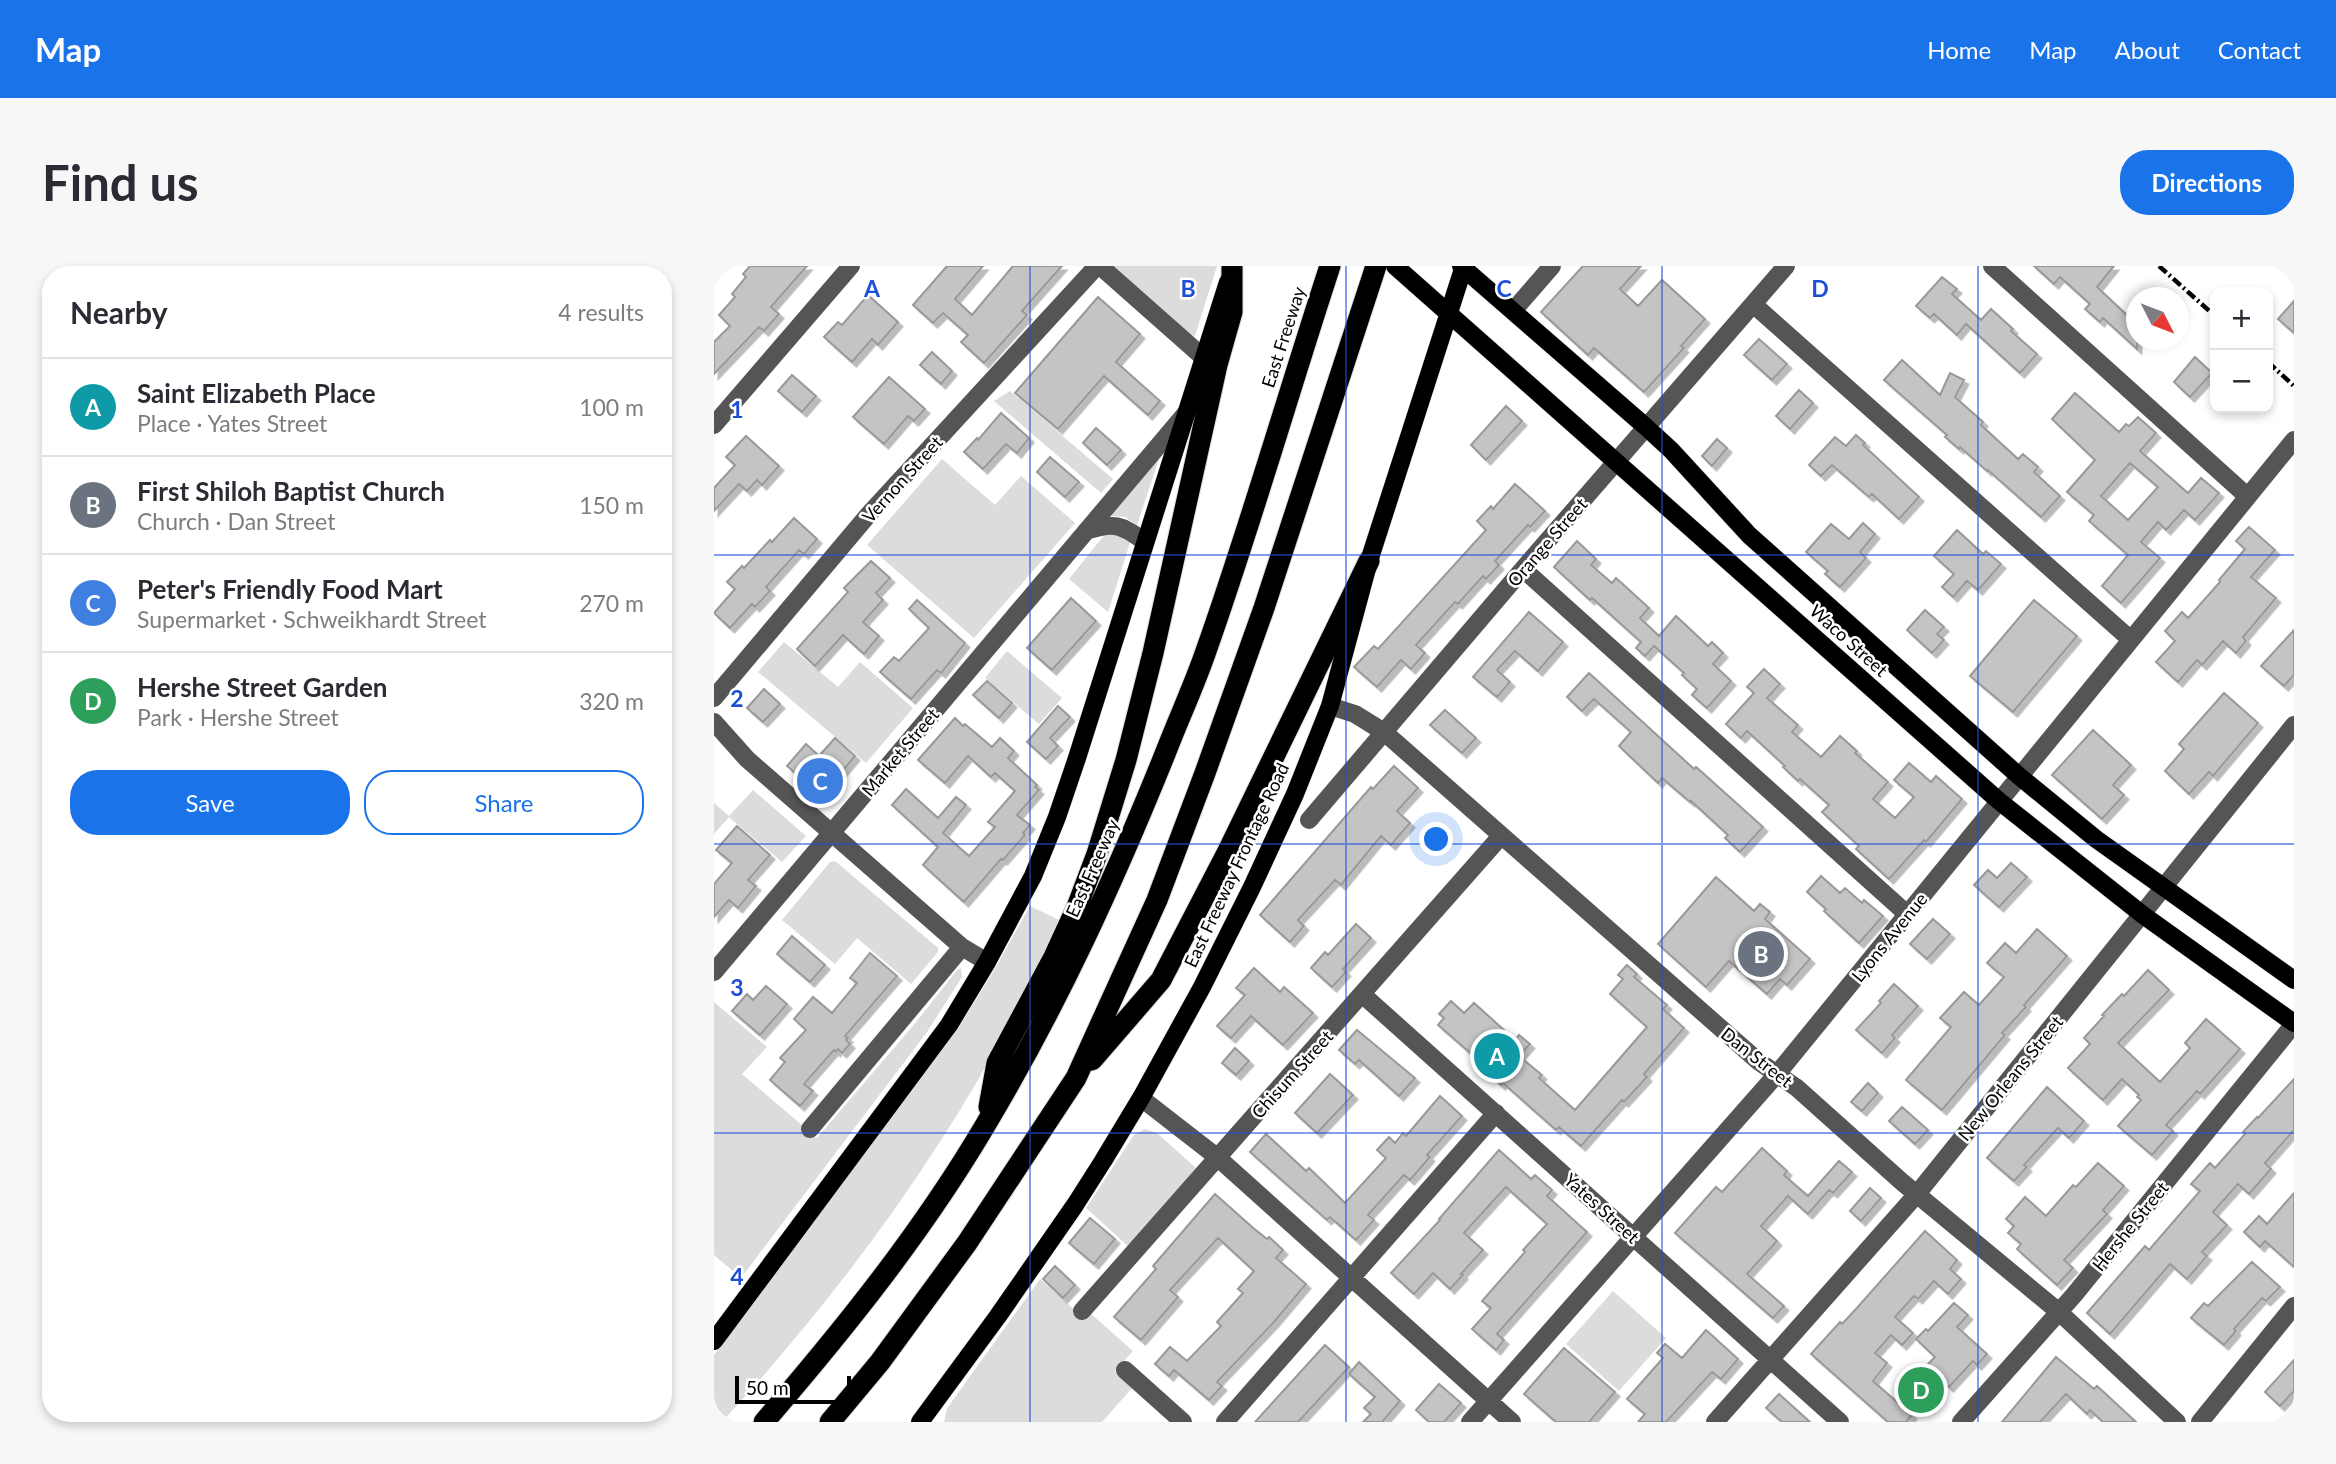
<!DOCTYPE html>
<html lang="en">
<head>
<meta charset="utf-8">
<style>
	:root { --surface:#fff; --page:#f7f7f7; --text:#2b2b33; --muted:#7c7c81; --line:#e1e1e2; --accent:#1a73e8 }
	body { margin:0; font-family:Lato,sans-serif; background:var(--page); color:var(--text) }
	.controls { position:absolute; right:21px; top:21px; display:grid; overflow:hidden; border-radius:14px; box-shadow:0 4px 10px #0003 }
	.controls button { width:63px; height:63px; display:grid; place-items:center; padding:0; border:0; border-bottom:2px solid var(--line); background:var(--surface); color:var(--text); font:35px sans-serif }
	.compass { position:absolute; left:1412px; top:21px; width:63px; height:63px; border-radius:50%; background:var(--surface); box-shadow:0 4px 10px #0003; rotate:132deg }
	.scale { position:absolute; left:21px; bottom:18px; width:116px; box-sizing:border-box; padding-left:7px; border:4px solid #000; border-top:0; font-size:19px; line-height:24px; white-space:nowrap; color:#000; -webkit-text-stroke:5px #fff; paint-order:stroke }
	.you { position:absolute; left:723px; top:574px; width:24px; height:24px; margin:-18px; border:5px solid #fff; border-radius:50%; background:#1a73e8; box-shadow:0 0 0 10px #1a73e833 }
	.badge { display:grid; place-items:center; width:46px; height:46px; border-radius:50%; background:var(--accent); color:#fff; font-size:23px; font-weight:700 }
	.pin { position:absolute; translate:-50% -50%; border:4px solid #fff; box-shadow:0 2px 7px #0006 }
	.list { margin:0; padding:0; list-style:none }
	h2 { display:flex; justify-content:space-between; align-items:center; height:91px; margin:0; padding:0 28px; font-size:30px }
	h2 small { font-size:23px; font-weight:400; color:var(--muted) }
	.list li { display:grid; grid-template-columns:46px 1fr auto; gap:21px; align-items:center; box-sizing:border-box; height:98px; padding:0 28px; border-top:2px solid var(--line) }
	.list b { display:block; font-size:26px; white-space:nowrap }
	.list p { margin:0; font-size:23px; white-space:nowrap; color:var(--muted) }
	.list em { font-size:23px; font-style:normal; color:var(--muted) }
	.actions { display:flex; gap:14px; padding:21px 28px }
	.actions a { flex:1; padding:16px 0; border:2px solid var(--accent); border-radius:28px; text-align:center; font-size:24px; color:var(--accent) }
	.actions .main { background:var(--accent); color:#fff }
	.map { position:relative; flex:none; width:1580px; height:1156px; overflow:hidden; border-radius:28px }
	header { display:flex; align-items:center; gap:42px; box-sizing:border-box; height:98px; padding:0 35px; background:var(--accent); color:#fff }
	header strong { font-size:33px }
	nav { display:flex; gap:38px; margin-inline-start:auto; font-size:24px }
	.intro { display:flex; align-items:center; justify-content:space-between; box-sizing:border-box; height:168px; padding:0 42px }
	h1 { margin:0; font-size:49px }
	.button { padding:18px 32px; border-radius:28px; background:var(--accent); color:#fff; font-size:24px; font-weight:700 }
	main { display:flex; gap:42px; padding:0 42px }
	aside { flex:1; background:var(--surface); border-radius:28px; box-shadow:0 4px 10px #0003 }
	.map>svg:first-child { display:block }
	.green { fill:#dcdcdc }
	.building { fill:#c4c4c4; stroke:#999; stroke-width:2; fill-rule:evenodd; filter:url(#shadow) }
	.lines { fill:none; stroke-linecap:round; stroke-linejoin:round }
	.major-casing { stroke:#dbdbdb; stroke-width:19 }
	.highway-casing { stroke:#dbdbdb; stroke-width:23 }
	.minor { stroke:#555; stroke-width:18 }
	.major { stroke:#000; stroke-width:18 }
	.highway { stroke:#000; stroke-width:21 }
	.rail { stroke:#000; stroke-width:4.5; stroke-dasharray:10 3.5 2 3.5; stroke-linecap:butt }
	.grid { fill:none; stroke:#1d4ed8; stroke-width:2; stroke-opacity:0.55 }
	.labels { text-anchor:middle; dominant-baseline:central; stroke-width:5; stroke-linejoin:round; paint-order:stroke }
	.street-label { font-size:18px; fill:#000; stroke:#fff }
	.grid-label { font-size:23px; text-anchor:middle; font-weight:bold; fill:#1d4ed8; stroke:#fff; stroke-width:5; stroke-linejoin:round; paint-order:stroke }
</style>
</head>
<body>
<header>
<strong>Map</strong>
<nav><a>Home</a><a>Map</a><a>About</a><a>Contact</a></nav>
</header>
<div class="intro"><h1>Find us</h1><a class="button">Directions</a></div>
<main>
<aside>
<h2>Nearby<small>4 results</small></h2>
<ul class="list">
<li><span class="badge" style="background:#0f9aa8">A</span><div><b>Saint Elizabeth Place</b><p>Place · Yates Street</p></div><em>100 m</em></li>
<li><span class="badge" style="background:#6b7280">B</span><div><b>First Shiloh Baptist Church</b><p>Church · Dan Street</p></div><em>150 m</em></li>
<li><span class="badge" style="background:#3f7fe0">C</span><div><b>Peter's Friendly Food Mart</b><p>Supermarket · Schweikhardt Street</p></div><em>270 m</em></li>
<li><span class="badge" style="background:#2e9e5b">D</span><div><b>Hershe Street Garden</b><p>Park · Hershe Street</p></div><em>320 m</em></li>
</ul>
<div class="actions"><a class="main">Save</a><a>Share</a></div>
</aside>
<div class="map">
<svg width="1580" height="1156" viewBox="0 0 1580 1156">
	<defs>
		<filter id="shadow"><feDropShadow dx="4.5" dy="4.5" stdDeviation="0" flood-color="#0004"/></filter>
	</defs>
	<rect width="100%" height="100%" fill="#fff"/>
	<path class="green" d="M397 0H503L481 70 469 66Z
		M296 125 399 213 387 227 280 135Z
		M447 187 423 259 411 251 398 250 394 246Z
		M228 193 281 239 307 210 361 257 260 372 153 279Z
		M391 268 409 269 408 272 410 274 413 272 416 277 394 346 355 313Z
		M70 376 124 421 146 396 199 442 152 497 44 406Z
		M293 385 348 432 325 458 271 412Z
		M39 524 92 570 68 596 15 551 0 568V537L15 550Z
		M121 595 224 682V686L197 718 143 672 121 698 68 654 116 596Z
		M316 640 345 654C264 841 145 1006 8 1156H0V1089L244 763 282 701Z
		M247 702 248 711 213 766 27 1012 0 989V736L53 781 28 808 103 872 203 755 243 704Z
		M431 863 443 867 482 902 416 982 372 942 420 869Z
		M326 1013 365 1048 376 1047 419 1085 401 1105 419 1121 388 1156H230L233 1143 239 1134Z
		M899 1025 952 1072 905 1125 852 1078Z
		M1205 1107 1224 1124 1210 1141 1190 1124Z"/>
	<path class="building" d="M36 0H93L57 41 65 48 50 65 45 61 0 108V76L16 60 5 49 21 31 18 28 32 11 29 8Z
		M233 0H269L241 33 258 49 299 0H348L308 45 313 49 270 97 247 76 254 69 229 47 219 57 199 39Z
		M869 0H927L906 23 924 40 948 14 991 53 967 80 970 82 930 126 880 82 874 89 827 46Z
		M1320 0H1400L1383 21 1415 51 1423 43V83L1389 52 1386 56 1371 43 1376 38 1346 11 1340 18Z
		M1228 11 1243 23 1238 28 1267 54 1277 43 1299 63 1297 65 1323 88 1306 107 1252 58 1243 69 1220 48 1216 52 1202 40Z
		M154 29 184 56 164 79 158 73 138 96 110 71 124 56 128 59Z
		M384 31 426 68 402 96 446 135 434 149 390 110 344 163 301 127Z
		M1580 35V67L1564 53Z
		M1045 73 1073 98 1058 114 1030 89Z
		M218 86 238 105 227 118 206 99Z
		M1481 91 1498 107 1476 131 1460 116Z
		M1188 94 1226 129 1236 107 1250 114 1241 131 1269 156 1267 159 1304 193 1309 188 1324 201 1320 206 1346 230 1327 251 1274 204 1273 205 1246 181 1245 183 1231 171 1233 169 1170 114Z
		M78 109 102 130 88 146 64 125Z
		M175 111 211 143 200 155 194 150 170 178 139 151Z
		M1085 124 1099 137 1076 163 1062 150Z
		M1361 127 1405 166 1412 158 1415 160 1424 151 1442 167 1426 185 1474 227 1487 212 1505 227 1481 254 1470 244 1452 264 1444 256 1427 276 1446 292 1407 337 1388 320 1414 289 1375 255 1380 249 1353 226 1381 194 1338 153ZM1416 197 1444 221 1414 254 1387 230Z
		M792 140 808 155 772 194 757 179Z
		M287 147 315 172 303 187 292 178 269 203 250 186 263 172 264 174Z
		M382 162 407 184 393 199 369 177Z
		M1142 169 1151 177 1149 179 1205 231 1185 253 1158 228 1155 231 1118 199 1107 210 1095 199 1121 171 1132 180Z
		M32 170 65 200 48 219 43 214 33 225 25 218 0 245V222L21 199 12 191Z
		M1003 173 1013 182 998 200 988 190Z
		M336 191 365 216 351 231 323 206Z
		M801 218 831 245 816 261 814 259 781 295 785 299 772 313 769 310 744 338 741 336 702 379 711 387 697 403 687 394 663 421 640 401 660 380 664 383 772 264 763 255 777 240 779 243Z
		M80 252 103 273 90 288 85 284 52 321 56 325 41 341 38 338 16 362 0 347 21 323 13 316 28 300 30 302 56 274 58 276Z
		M1149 257 1161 268 1146 286 1152 292 1126 321 1111 308 1114 305 1092 286 1117 258 1135 273Z
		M1535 261 1561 284 1537 311 1562 332 1529 371 1532 375 1522 387 1509 375 1488 399 1483 394 1464 416 1442 396 1461 375 1451 365 1468 346 1474 352 1506 316 1505 314 1531 283 1522 275Z
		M1243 264 1269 288 1272 285 1287 298 1264 324 1253 315 1239 331 1228 321 1240 308 1220 290Z
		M863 275 882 293 877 299 898 317 902 312 935 342 926 352 945 370 962 350 994 380 998 376 1009 387 999 398 1017 415 993 442 978 429 983 423 968 409 970 407 940 380 931 390 922 382 927 376 878 332 876 334 840 301Z
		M157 295 176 312 162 327 169 334 149 356 165 370 150 388 129 369 101 400 83 383 134 326 130 322Z
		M357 332 382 355 338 404 313 382Z
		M203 334 251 377 227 407 223 404 197 433 166 406 180 391 185 395 215 362 195 343Z
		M1320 334 1363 370 1299 446 1256 410Z
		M1211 344 1230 361 1223 368 1230 374 1218 387 1193 364Z
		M815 346 849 376 824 405 801 385 783 404 796 416 783 431 759 411Z
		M1580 364V409L1570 420 1547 400Z
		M1050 403 1066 418 1053 432 1084 459 1078 466 1107 491 1126 470 1143 485 1141 487 1174 516 1159 533 1181 552 1200 531 1180 514 1195 497 1217 516 1222 510 1248 533 1212 576 1210 574 1175 613 1142 583 1145 580 1108 546 1115 539 1086 513 1084 515 1069 501 1071 500 1033 465 1027 472 1012 458 1040 427 1033 421Z
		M875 407 980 503 982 501 1049 561 1026 586 1011 572 1014 569 977 535 976 536 948 512 944 517 905 480 917 466 880 433 868 445 853 431Z
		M273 415 298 437 285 452 259 429Z
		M50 423 66 438 49 456 33 442Z
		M1510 427 1544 457 1499 510 1495 506 1475 528 1451 505 1470 483 1465 478Z
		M344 440 356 451 336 472 344 480 332 493 313 476Z
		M731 444 762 472 748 487 716 459Z
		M241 452 249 460 251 458 278 481 286 472 300 485 294 492 323 519 321 521 325 524 303 549 316 559 309 567 311 569 289 594 287 593 250 636 209 599 224 581 178 539 192 523 224 552 242 531 252 539 229 567 255 590 281 561 274 556 301 525 281 507 277 511 254 490 231 517 204 494Z
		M1379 464 1417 499 1399 519 1410 529 1388 553 1338 509Z
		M121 472 141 490 108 530 73 500 92 478 105 490Z
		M680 500 704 522 683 545 696 557 677 579 667 570 627 619 621 614 584 654 590 660 576 676 546 649 657 521 659 523Z
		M23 560 56 589 34 614 42 620 24 642 15 634 0 651V618L18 597 2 584Z
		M1297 597 1313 611 1285 641 1260 619 1274 604 1283 612Z
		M1107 610 1126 627 1131 622 1148 637 1150 634 1169 650 1145 677 1110 645 1112 643 1093 626Z
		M1002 611 1040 645 1046 638 1056 646 1051 653 1096 693 1073 719 1066 713 1053 728 1015 695 992 721 944 678Z
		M1219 653 1236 668 1213 693 1196 678Z
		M642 658 657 672 629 703 632 706 618 721 597 702 611 686 614 689Z
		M1323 663 1353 690 1310 739 1312 741 1288 767 1291 769 1228 844 1192 814 1237 761 1226 752 1250 726 1265 739 1290 711 1273 697 1291 677 1302 687Z
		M78 670 111 699 96 716 63 688Z
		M156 687 183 710 131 770 134 772 132 774 136 778 128 787 124 783 122 786 120 784 90 818 99 825 86 840 56 814 71 796 66 792 92 764 80 753 99 731 118 747 143 717 136 712Z
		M913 699 923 708 920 711 953 739 949 743 970 762 930 808 933 811 910 836 908 834 867 880 845 861 842 864 789 817 787 819 775 808 777 805 724 759 730 752 725 748 737 735 750 747 760 737 801 774 805 769 816 778 805 790 828 809 825 812 861 844 933 761 896 728 909 713 904 709Z
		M540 702 566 726 570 721 599 747 569 779 537 750 517 772 503 760 531 729 522 722Z
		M1434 704 1455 724 1404 777 1446 816 1476 782 1471 777 1492 753 1526 783 1486 828 1483 825 1452 859 1459 865 1438 889 1404 860 1427 834 1423 831 1425 829 1408 813 1389 834 1354 802 1376 778 1370 772 1390 750 1388 749 1408 728 1410 730Z
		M1180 718 1204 740 1178 769 1181 772 1168 787 1142 764 1167 737 1165 735Z
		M52 720 73 738 46 769 18 745 33 728 39 734Z
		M643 764 701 812 685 830 645 794 641 798 625 784Z
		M521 782 535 795 522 809 508 797Z
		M616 808 639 829 603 867 581 847Z
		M1580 813V864L1551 897 1557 903 1535 928 1524 918 1499 946 1513 959 1488 986 1493 990 1473 1013 1456 998 1396 1068 1373 1047 1431 980 1435 984 1486 925 1477 918 1496 897 1501 902 1531 868 1529 866 1543 851 1544 852Z
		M1154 817 1164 827 1148 845 1137 836Z
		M1333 821 1370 855 1355 872 1344 862 1310 899 1313 901 1300 915 1273 892Z
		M726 830 748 850 713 889 716 891 696 914 690 909 654 949 660 954 642 974 616 951 613 954 536 886 552 868 592 905 595 902 631 937 672 892 663 884 675 871 681 877 689 867 692 870Z
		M1188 841 1214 864 1201 878 1175 855Z
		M1048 882 1073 905 1070 909 1094 930 1125 895 1138 906 1119 927 1115 924 1094 948 1074 930 1047 960 1063 975 1033 1008 1070 1040 1059 1052 961 967 1002 921 1008 926Z
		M785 884 817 913 821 909 838 924 833 930 873 966 783 1068 790 1074 782 1084 758 1063 777 1042 768 1035 811 986 809 984 833 958 792 921 750 967 769 984 747 1008 749 1009 736 1023 719 1007 700 1028 677 1007 726 954 725 953Z
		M1384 897 1410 920 1389 944 1393 948 1350 994 1359 1002 1343 1019 1303 983 1307 978 1294 967 1300 960 1292 953 1311 931 1332 950 1359 919 1362 921Z
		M1156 922 1167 932 1147 955 1136 945Z
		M1580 927V1001L1551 975 1546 981 1530 966 1545 950 1553 958Z
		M501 928 538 961 553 973 555 971 569 984 562 992 592 1018 560 1056 503 1116 508 1120 495 1134 460 1104 455 1110 441 1098 456 1081 473 1095 507 1060 503 1056 529 1027 524 1023 540 1005 504 972 456 1024 464 1031 427 1074 400 1051 442 1003 439 1000Z
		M376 952 401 973 380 998 355 977Z
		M1211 965 1243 994 1236 1003 1247 1013 1234 1028 1220 1015 1204 1033 1200 1030 1181 1051 1199 1067 1188 1079 1177 1069 1161 1087 1173 1097 1159 1115 1198 1149 1192 1156H1174L1097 1088 1126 1056 1128 1058 1142 1043Z
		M1538 996 1566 1021 1552 1035 1548 1032 1520 1063 1522 1065 1510 1079 1477 1052 1490 1037 1494 1040Z
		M341 1000 361 1019 349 1032 329 1013Z
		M1240 1037 1254 1049 1243 1061 1273 1088 1263 1099 1259 1095 1235 1121 1212 1100 1221 1091 1202 1073 1212 1063 1214 1065Z
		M992 1064 1024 1093 1007 1113 998 1106 952 1156H924L931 1148 913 1133 949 1092 943 1087 951 1078 968 1092Z
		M611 1079 635 1101 584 1156H541Z
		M850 1082 901 1126 875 1156H842L810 1128Z
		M1342 1091 1380 1123 1383 1120 1422 1156H1389L1376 1144 1373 1148 1352 1128 1326 1156H1288Z
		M1580 1094V1125L1566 1140 1551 1126Z
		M645 1096 686 1135 668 1156H649L657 1148 650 1142 661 1131 635 1108Z
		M725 1118 747 1137 730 1156H715L702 1144Z
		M1065 1128 1096 1156H1068L1052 1142Z"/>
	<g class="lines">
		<defs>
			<path id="major" d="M681 0 1285 535 1429 649 1580 757
				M747 0 932 161 957 184 1035 269 1305 510 1382 573 1580 714
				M0 1075 235 759 273 696 319 610 343 551 363 492 514 16
				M206 1156 284 1050 361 939 389 895 427 832 488 721 538 621 581 528 616 440 655 295 750 0"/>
			<path id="highway" d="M378 794 447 714 514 585 655 295
				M275 841 283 797 340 691 363 641 383 588 412 494 439 387 503 99 518 46V2
				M50 1156C131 1062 209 965 272 858 343 739 399 617 451 488 464 454 480 420 492 385 537 258 574 128 616 0
				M116 1156 166 1096 253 977 362 812 443 634 491 507 550 342 662 0"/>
		</defs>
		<use href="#major" class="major-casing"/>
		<use href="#highway" class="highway-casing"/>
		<path class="minor" d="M386 0 490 92
			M1278 0 1533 230
			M1039 38 1416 373
			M799 45 838 0
			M0 159 137 0
			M372 265C400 256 407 258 431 276
			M809 303 1193 648
			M0 432 155 248 383 0
			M616 440 641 448 670 466 1044 795 1083 822 1188 916 1345 1046 1463 1156
			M0 456 33 493 248 681 273 696
			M595 554 809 303 1072 0
			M0 706 472 147
			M649 729 1126 1156
			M427 832 503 891 798 1156
			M96 863 248 681
			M368 1045 787 570
			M411 1104 469 1156
			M511 1156 782 847
			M756 1156 1063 808 1580 174
			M1001 1156 1203 928 1580 459
			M1247 1156 1360 1029 1580 758
			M1486 1156 1580 1040"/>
		<use href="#major" class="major"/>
		<use href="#highway" class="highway"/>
		<path class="rail" d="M1445 0 1501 50
			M1554 96 1580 120"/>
	</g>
	<path class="grid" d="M316 0V1156M632 0V1156M948 0V1156M1264 0V1156M0 289H1580M0 578H1580M0 867H1580"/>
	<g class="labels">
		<g class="street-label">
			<text transform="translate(569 71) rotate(-72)">East Freeway</text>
			<text transform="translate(188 213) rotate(-48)">Vernon Street</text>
			<text transform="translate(833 276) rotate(-49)">Orange Street</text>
			<text transform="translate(1135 374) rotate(42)">Waco Street</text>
			<text transform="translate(186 486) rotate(-50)">Market Street</text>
			<text transform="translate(522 599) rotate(-65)">East Freeway Frontage Road</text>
			<text transform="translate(378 602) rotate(-66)">East Freeway</text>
			<text transform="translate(1175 671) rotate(-51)">Lyons Avenue</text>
			<text transform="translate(1043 791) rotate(38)">Dan Street</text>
			<text transform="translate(578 808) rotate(-48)">Chisum Street</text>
			<text transform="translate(1296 812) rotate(-51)">New Orleans Street</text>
			<text transform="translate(888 942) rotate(42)">Yates Street</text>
			<text transform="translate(1416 960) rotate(-51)">Hershe Street</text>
		</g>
	</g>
	<g class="grid-label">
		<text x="158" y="31">A</text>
		<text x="474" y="31">B</text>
		<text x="790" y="31">C</text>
		<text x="1106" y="31">D</text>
		<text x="23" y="152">1</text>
		<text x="23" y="441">2</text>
		<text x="23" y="730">3</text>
		<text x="23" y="1019">4</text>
	</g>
</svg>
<div class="controls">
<button>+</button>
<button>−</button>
</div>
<svg class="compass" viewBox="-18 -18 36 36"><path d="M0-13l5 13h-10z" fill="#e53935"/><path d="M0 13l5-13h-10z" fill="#7c7c81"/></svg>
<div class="scale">50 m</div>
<div class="you"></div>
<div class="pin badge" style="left:783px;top:790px;background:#0f9aa8">A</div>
<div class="pin badge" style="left:1047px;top:688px;background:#6b7280">B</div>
<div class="pin badge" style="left:106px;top:515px;background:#3f7fe0">C</div>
<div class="pin badge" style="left:1207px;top:1124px;background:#2e9e5b">D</div>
</div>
</main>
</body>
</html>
